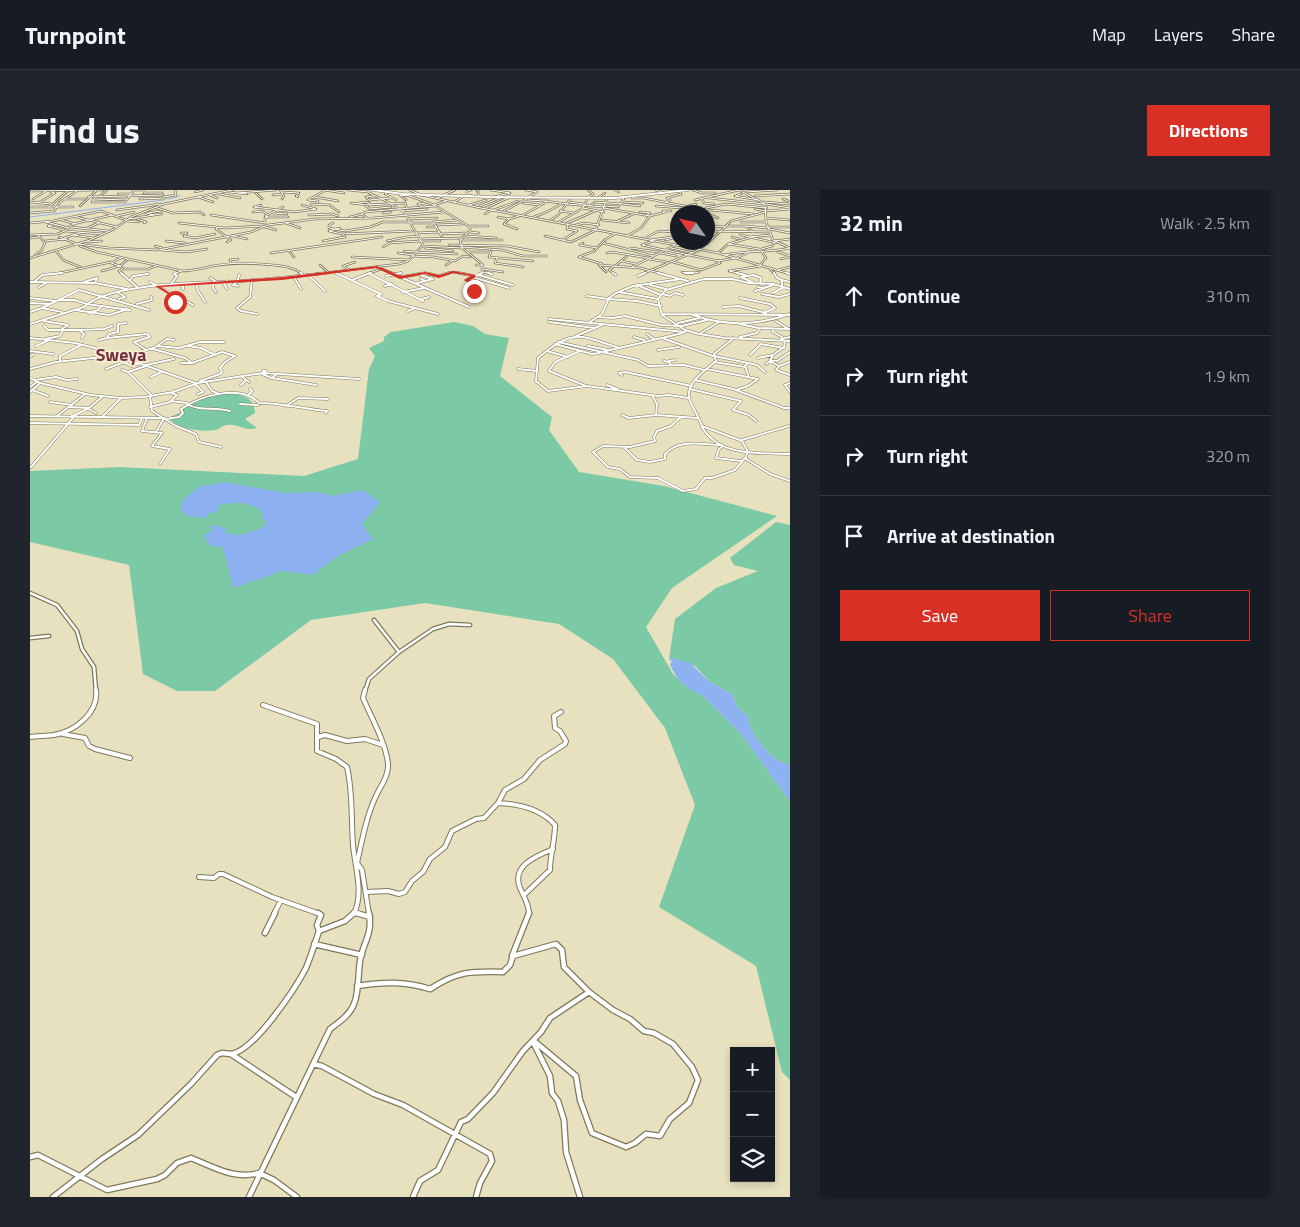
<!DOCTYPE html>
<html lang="en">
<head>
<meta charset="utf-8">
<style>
	:root { --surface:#171b24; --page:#20242c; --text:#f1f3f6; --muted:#9ea1a6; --line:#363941; --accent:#d93025 }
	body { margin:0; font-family:"Titillium Web",sans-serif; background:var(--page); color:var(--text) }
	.controls { position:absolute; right:15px; bottom:15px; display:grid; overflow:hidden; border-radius:0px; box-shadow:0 2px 8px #0003 }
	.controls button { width:45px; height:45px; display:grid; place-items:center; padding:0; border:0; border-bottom:1px solid var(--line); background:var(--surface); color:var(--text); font:25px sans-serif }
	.compass { position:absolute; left:640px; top:15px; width:45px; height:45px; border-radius:50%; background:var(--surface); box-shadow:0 2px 8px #0003; rotate:304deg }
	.stop { position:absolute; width:15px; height:15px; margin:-11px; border:4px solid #d93025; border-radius:50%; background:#fff }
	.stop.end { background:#d93025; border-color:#fff; box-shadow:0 1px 5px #0008 }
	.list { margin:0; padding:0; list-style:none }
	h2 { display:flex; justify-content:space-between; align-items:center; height:65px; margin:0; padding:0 20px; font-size:21px }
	h2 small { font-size:16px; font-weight:400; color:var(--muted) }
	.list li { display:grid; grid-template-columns:32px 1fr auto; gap:15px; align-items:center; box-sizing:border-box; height:80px; padding:0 20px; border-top:1px solid var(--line) }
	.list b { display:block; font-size:19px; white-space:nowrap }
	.list em { font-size:16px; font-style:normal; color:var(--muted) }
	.actions { display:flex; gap:10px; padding:15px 20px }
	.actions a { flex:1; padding:11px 0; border:1px solid var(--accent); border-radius:0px; text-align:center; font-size:18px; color:var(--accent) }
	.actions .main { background:var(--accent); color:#fff }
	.icon { flex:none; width:28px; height:28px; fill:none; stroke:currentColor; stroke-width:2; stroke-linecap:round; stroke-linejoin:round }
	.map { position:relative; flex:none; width:760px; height:1007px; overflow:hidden; border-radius:0px }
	header { display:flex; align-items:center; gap:30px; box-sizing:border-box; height:70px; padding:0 25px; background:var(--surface); border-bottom:1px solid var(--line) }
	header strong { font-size:24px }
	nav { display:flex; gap:28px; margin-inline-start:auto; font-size:18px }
	.intro { display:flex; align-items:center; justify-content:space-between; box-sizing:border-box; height:120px; padding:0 30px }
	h1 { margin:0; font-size:35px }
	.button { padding:12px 22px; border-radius:0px; background:var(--accent); color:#fff; font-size:18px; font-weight:700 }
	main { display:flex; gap:30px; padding:0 30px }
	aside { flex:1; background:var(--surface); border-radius:0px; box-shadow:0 2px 8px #0003 }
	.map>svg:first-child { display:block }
	.green { fill:#7bcaa5 }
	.water { fill:#8db1f1 }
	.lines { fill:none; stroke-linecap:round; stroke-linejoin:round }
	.stream { stroke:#8db1f1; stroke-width:1 }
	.minor-far4-casing { stroke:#7f795b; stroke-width:2.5 }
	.minor-far3-casing { stroke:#7f795b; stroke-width:3 }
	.minor-far2-casing { stroke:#7f795b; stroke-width:5 }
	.minor-far1-casing { stroke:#7f795b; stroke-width:6 }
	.minor-casing { stroke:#7f795b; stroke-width:7 }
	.highway-casing { stroke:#7f795b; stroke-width:3 }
	.minor-far4 { stroke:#fff; stroke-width:1 }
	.minor-far3 { stroke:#fff; stroke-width:2 }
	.minor-far2 { stroke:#fff; stroke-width:2.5 }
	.minor-far1 { stroke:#fff; stroke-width:4 }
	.minor { stroke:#fff; stroke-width:4.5 }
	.highway { stroke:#fff; stroke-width:2 }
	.route { fill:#d93025 }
	.labels { text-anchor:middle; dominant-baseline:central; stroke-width:4; stroke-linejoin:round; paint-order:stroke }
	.far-quarter-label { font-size:18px; font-weight:bold; fill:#753047; stroke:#f5eecd }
</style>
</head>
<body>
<header>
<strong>Turnpoint</strong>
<nav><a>Map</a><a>Layers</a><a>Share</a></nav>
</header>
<div class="intro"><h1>Find us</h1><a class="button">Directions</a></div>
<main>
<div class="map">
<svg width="760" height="1007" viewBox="0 0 760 1007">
	<rect width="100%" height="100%" fill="#e8e1c0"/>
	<path class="green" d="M424 132 443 136 455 144 479 148 470 186 522 227 519 240 549 282 634 296 747 326 642 398 616 437 643 484 657 497 672 505 711 544 760 611V890L752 882 726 776 629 717 665 615 635 538 583 469 529 434 395 413 281 430 185 501H147L113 484 99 375 0 352V281L90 277 274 286 328 269 339 179 345 166 339 158 354 151V147L361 142Z
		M190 204C206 204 224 203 225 223L215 229 227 238C217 242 207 233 197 235 193 235 189 239 186 240 172 242 150 240 141 230L142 226 152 222 151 219 161 212Z
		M746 332 760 335V576C756 573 750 572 746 569 733 560 719 541 718 526L707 517 702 504 680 492 665 476 642 468 639 469 645 429 686 398 728 381 704 375 700 368Z"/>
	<path class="water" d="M195 292 255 303 288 302 302 306 332 300 350 312 332 334 343 349 306 367 283 385 252 381 203 398 193 357 181 356 173 345 182 341 179 335 197 338 194 341C207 349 220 342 234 337L237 331 232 329 233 323C224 311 202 312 189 315L187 322 179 323 176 328 158 326 151 321 153 310 168 297Z
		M642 468 660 473 680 492 702 504 707 517 718 526C719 541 733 560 746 569 750 572 756 573 760 576V611L711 544 672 505C658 501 644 487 640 474L642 472 639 469Z"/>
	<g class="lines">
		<path class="stream" d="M138 9 150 6
			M0 27 134 10"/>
		<defs>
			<path id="minor-far4" d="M103 0H114V3H132
				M250 0 254 6 252 9
				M294 0 314 3
				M318 0 338 2
				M380 0 391 5 451 18 688 63 760 84
				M441 0 437 1V5L443 6
				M461 0 480 3 464 7
				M496 0 507 2 498 7
				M585 0 589 2
				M626 0 634 3
				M663 0 672 3H685
				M709 0 735 14 736 32 743 50 760 58
				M0 1 73 0
				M447 1 449 0
				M165 2 173 0
				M199 2 217 4
				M252 2 269 3 266 6 268 7
				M358 2 355 4 366 10
				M716 2 747 0
				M208 3 246 0
				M226 3 232 9
				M448 3 449 6
				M88 4H102
				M189 4 210 8
				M711 4 705 6 729 10
				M180 5 187 8
				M243 5 252 4
				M370 5 380 6 404 15
				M370 5 376 10
				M70 6 77 0
				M725 6 760 4
				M58 7 133 5
				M110 7V9L135 8
				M134 7 146 5 145 0
				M168 7 183 12
				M285 7 308 11
				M65 8 62 12H95L104 0
				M407 8 425 0
				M556 8 563 4 558 0
				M568 8 575 3
				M602 8H614L669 19 723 24
				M679 8 734 14
				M3 9 16 1
				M35 9H55
				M672 9 674 13 684 14
				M753 9 758 11
				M64 10 97 9
				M340 10 361 8
				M498 10 514 11
				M665 10 709 0
				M340 11 336 7 344 6
				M416 11 404 15 440 37V41L430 50 432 58 452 74V83L449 84
				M515 11 537 14
				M0 12 22 14
				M424 12 434 6
				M539 12 554 14
				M593 12 613 13
				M636 12 640 10 637 8 651 4 649 1
				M734 12 760 14
				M8 13 25 3 21 2
				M287 13 288 11 278 10 296 0
				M321 13 337 15 375 13 377 18
				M328 13 336 12 341 15
				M395 13 388 14 393 17 405 16
				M493 13 509 15
				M281 14 299 15 309 22
				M537 14 574 17
				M593 14 610 16
				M736 14 760 18
				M231 15 224 17 265 22 286 19 272 15
				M439 15 456 10
				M50 16 66 1
				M336 16 340 19 361 17
				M450 16 472 7
				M560 16 565 12 592 14
				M574 16 588 17 594 9 591 8
				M626 16 652 18
				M658 16 666 14
				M0 17H43
				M19 17 39 0
				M127 18 143 23 170 22 174 25
				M456 18 480 7
				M553 18 574 22
				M574 18 620 26 611 38 597 46
				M676 18 696 14 737 18
				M369 19 392 17
				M725 19 736 21
				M87 20 131 14
				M464 20 488 11
				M372 21 397 19
				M474 21 500 7
				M530 21 543 23
				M737 21 760 19
				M223 22 232 21 237 24
				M610 22 620 23 617 25
				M0 23 24 21 30 12 47 1
				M118 23 131 21
				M243 23 257 24
				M353 23 361 22
				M455 24 462 20
				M678 24 688 28
				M124 25 132 24
				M181 25 235 33
				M279 25 302 24 308 26
				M493 25 513 14 519 7
				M87 26 104 22
				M620 26 635 22 633 21H641
				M46 27 87 37
				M238 27H258
				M320 27 332 24
				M468 27 479 29
				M504 27C513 24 523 19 531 14
				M337 28 332 24 335 22 368 19
				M736 28 759 30
				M99 29 124 25 116 23
				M107 29 116 32 114 33
				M379 29 407 28
				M32 30 45 34
				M521 30 528 25 541 8
				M572 30 599 33
				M97 31 109 32
				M588 31 603 24
				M16 32 39 38
				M403 32 427 30
				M529 32 553 18 558 8
				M711 32H736
				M0 33 23 31 71 21 96 30
				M149 33 195 38 233 36
				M235 33V28L238 27 235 26 253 17
				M256 33 270 38
				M303 33 299 35V38L315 41 340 37 353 32H381
				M381 33H404L412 47
				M537 33 565 21
				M22 35 18 36 34 40
				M407 35 433 34
				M546 35 554 33 569 35
				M440 36H458
				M678 36 696 37
				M697 36H716L723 42
				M716 36 737 38
				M41 37 78 41
				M189 37 186 39 201 50 197 52
				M235 37 246 40
				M397 37H407
				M737 37H760
				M57 38 69 33
				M310 38 299 41 312 44 383 41
				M487 39 474 34 479 29 489 26
				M566 39 577 8
				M739 39 760 43
				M36 41 72 44
				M678 41 739 42
				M440 42 449 43
				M151 43H157L154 46 165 48 185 44
				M386 43 410 42
				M710 43 711 45 746 53
				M410 44 437 43
				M0 45 27 44 35 41 43 34 82 25
				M43 45 63 48
				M203 46 217 49
				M436 46 466 48
				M515 46 541 52 566 40
				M29 47 47 54
				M376 47 388 46
				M702 47 709 49
				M720 47 741 45
				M0 48 9 47
				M34 48 53 42
				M615 48 629 41 648 42
				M390 49 431 48
				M431 50H472
				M533 50 547 41 537 39 538 34
				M621 50 648 46
				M635 50 644 48
				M15 51 37 49
				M136 51 155 53
				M293 51 315 47 313 45
				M357 51 376 47
				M391 51H410
				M623 51 612 55 634 60
				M744 51 760 49
				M57 52 72 51
				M553 53 550 55 567 58
				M573 53 623 66
				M48 54 79 58 128 60 221 42 238 35 285 29 343 28 414 22
				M698 54 729 59
				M419 55 477 56 509 62
				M50 56 67 62 152 81C163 81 172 78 183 76 203 72 222 73 243 75 254 76 263 77 272 84
				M125 56 132 58
				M393 56 432 58
				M353 57 360 53 390 51
				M432 57 472 60 493 66H516
				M395 58 423 61
				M641 58 664 63
				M669 59 677 54 701 31 736 22
				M131 60 157 62 177 59
				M258 60 264 67
				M597 60 601 58 628 62
				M636 60 659 65
				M728 60 742 56 744 53
				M26 61 33 70 50 77
				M374 61 385 62
				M386 62 427 64
				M438 62H461L459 67 503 71
				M748 62 760 66
				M241 63 352 47
				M368 63 383 65
				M577 63 582 62 618 68
				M631 63 646 66
				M688 63 698 54 719 48
				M5 65 11 61 15 53 8 45
				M659 65 689 71 705 68
				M695 65C717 60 738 63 760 58
				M382 66 404 67 425 71 433 66 440 67
				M322 67 379 70
				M0 68 60 50 84 39 101 27 134 14 202 0
				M467 68 465 73 493 77
				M707 68 721 61
				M619 69 637 72
				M751 69 759 67
				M591 71 606 74
				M643 72 671 80 690 73 688 70
				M201 73 200 70 208 69
				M572 74 549 67 564 61 576 49 585 44
				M290 75 299 83
				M416 75 422 71
				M446 75H453
				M730 75 736 68 732 62
				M90 76 81 73 91 68
				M585 76 597 66
				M583 77 579 80 585 84
				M602 77 645 55
				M350 78 364 84
				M94 79H118L126 76
				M453 79 473 82
				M740 79 745 84
				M320 80 313 76 325 72
				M748 80 760 77
				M72 81 90 76
				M453 82 462 84
				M576 82 569 75 610 78 633 84
				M652 82 658 84 669 82
				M306 83 309 84
				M25 84 81 72
				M93 84 89 81 93 79 90 76 98 69
				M116 84H118
				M144 84 151 81
				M285 84 369 74 378 71 393 55 374 22 356 11 339 3V0
				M337 84 351 79
				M365 84 371 83
				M387 84H401
				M415 84 423 82 435 84
				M612 84 669 60
				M712 84 699 81 731 76"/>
			<path id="minor-far3" d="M91 83 107 97
				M271 83 273 85
				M306 83 351 104 347 106 358 111 408 124
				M361 83 439 117
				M395 83 409 86 419 83
				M429 83 445 86
				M458 83 462 84
				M583 83 586 85
				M628 83 658 91
				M655 83H663
				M707 83 715 85
				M744 83 747 88 752 90V96
				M757 83 760 84
				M340 84 393 111
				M390 85 403 89 395 91
				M449 85 483 95
				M279 86 295 101
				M356 86 371 83
				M608 86 615 83
				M264 87 271 99
				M371 87 395 83
				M442 87 479 98
				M180 88 185 91
				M100 90 103 86 118 84
				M208 90 209 85
				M222 90 220 107 207 118 211 121 227 124
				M322 90 340 83
				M752 90 760 92
				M184 91 183 98 186 102
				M197 91 194 94 197 99
				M208 91 203 95 208 96
				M0 92 65 93 97 99
				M4 92 12 85 32 83
				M54 92 67 88 65 93
				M120 92 140 103 141 105 138 108 140 111 154 110 163 115
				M722 92 711 87 723 85 731 88 730 94
				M166 93 168 101 175 112
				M387 93 395 91 391 89
				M141 94 147 86 144 84 146 83
				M153 94V99
				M607 95 631 105
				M620 95 636 99
				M355 96 362 94
				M9 97 16 93
				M728 97 734 98 743 95
				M760 99 743 94 719 93 702 89H674L636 100 628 109 632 125 655 140 669 144 695 148 760 151
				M725 101 732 99
				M87 102 95 107 89 109
				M373 102 394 98
				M446 102 438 98 448 95 436 90 452 83
				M589 102 628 109
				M743 103 754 97
				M632 104 640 106 645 103 653 105
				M732 104 749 107 760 104
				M557 106 578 109
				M0 108 26 111
				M710 108 740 114 745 118 734 123
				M392 109 399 107
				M578 109 607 111 631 116
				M29 110H44L57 114
				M0 113 19 114
				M57 114 100 120
				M107 114 122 110 121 107
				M693 117 709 116 736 123
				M45 120 79 125 98 119
				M378 121 385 118
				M0 122 12 118
				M32 122 12 118 49 100 119 120
				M59 123 68 120 72 116
				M632 124 760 125
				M663 125C694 136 728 136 759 124
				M568 127 583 128 595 126 631 135 651 136
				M519 129 655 142
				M14 131 38 135 32 139
				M746 131 757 138
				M519 132 564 138
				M560 132 572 124 579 108 586 103 603 96 651 89
				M96 133 88 134V142L79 144 77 148 117 144 120 147 104 152 116 160
				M648 133 669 128
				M706 133 728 138 760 139
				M0 134 54 117C79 92 175 93 211 91 240 89 268 86 296 83
				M14 136 18 140H49L54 144 52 148
				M652 136 677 130
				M743 139V142L752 147
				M50 140 74 139 82 136
				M671 143 689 132
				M617 144 624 149
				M546 146 572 135
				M604 147 614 150
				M710 147 727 143 730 138
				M0 148 45 153 69 159 165 193
				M632 148 683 166
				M704 148 684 164 686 171C676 180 656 192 659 208 660 213 669 227 672 236L712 251 717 260 716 269 740 284 760 291
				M15 149 30 146 33 140
				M751 149 760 147
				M69 150 77 148
				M755 151 754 157 743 165 740 171 749 176 746 180 760 185
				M528 152 608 170 618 176 654 175 674 180
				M525 154 562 164 570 163
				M6 156 17 151
				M127 156 149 158 170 152H194
				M158 156 171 158 185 165
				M558 156 578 160
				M589 158C547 144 543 139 508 168L506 191 518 201 557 196 628 206 639 205 658 208
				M123 159 155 168 162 173 192 162 205 166 195 172 190 178 192 182 190 184
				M628 160 649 157
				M0 161 23 164
				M517 161 538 167
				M550 161 525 172 519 181 556 196
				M572 162 653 143
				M720 165 731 154 754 158
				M0 166 3 165
				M684 166 718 173 715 176 719 187
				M728 168 743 165
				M740 170 747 171 760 162
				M30 171V166L51 155
				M634 171 639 172
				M684 172 715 177
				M95 173 102 176 110 173
				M151 173H163
				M718 173 727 175 735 182
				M736 174 740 171
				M116 175 144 169
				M641 175 639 171 645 170
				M116 176 98 182 122 206
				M749 176 760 172
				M0 179 26 172 100 164 124 158 137 149 144 150
				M76 179 100 170
				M488 179 507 181
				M677 179 728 189 718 196 706 200
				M92 180 98 182
				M233 181H236L234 183
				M248 183 242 188 286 195
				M232 184 242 188
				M592 185 589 183 595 182 662 196
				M211 186 219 192
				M121 187 131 182
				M0 188 10 193 61 205 91 208 114 207 143 202 168 193 233 183 329 189
				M5 190 26 187 37 190 47 189
				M665 190 703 199 754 218H760
				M170 191 190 184
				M176 192 182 201 189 204
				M760 193 755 195 760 202
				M165 194 173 202 168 204
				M211 195 215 191
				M577 195 589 200
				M0 197 7 192
				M660 199 711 211 703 220 719 225 726 231
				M2 200 18 206
				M0 202 10 193
				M219 204 222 201 220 199
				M120 206 122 221 146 236 166 244 169 252 191 257
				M623 207 627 214 626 225
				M141 211 157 213
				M20 212 42 215
				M157 214C171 222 185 216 200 221
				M210 214 228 215
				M256 216 268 208 298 209
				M40 217 57 218 66 223
				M120 217 140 212 147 205 141 203
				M592 225 599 228 626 225 668 228
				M0 226 133 228
				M27 226 55 204
				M41 227 59 218 72 207
				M72 227 91 208
				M651 227 641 236 627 241 624 247 625 251 600 257 573 256 563 262 578 277 590 279 600 287 628 288 653 301 666 299 675 288H682L705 280 715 268
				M117 228 112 241 132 243 122 256 140 259 130 274
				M136 229 149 227 153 223 151 219C170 206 211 193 229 213 252 213 274 219 297 221L296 223
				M0 233 109 235 112 228
				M672 237C689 267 730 263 760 264
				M126 242 134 228
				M712 250 759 236
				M693 256 689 259 686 268 711 271
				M594 257 607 270 620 272 635 269V264C650 248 672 255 692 255
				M1 277 43 228"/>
			<path id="minor-far2" d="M0 403 27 415 47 441 52 459 64 477 66 501
				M344 430 369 462
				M0 448 19 446
				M335 501 339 489 369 462 403 439 419 434 440 435"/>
			<path id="minor-far1" d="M335 500 333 508C342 529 355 551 358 573 359 586 351 595 346 606 336 627 332 651 327 673L332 680 339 724
				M233 515 287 534V561L306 569 317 577C323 603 321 628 323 655 325 678 334 702 324 724
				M33 544 55 548 59 556 65 559 100 568
				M0 547C8 546 16 546 24 545 45 541 69 523 66 500
				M288 547 295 545 317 551 335 549 353 555
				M468 613C489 614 511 619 525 635 525 651 520 665 520 680L495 704
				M169 687 184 688 189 684H193L242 707 290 724
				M336 702 358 701 369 704 375 702 382 691 393 682 400 669 415 657 422 641 446 629 454 628 468 613 475 600 494 589 510 570 535 554 536 551 530 541 525 538 524 526 531 522
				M324 722 330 724
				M244 724 251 710
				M499 724C499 714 494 707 490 698 481 676 506 666 523 659"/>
			<path id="minor" d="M288 723 291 725 287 735 289 741
				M326 723 340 727
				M235 743 245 723
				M284 754 332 765
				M482 766 499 723
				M327 796C352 792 375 791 400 799 428 781 441 781 473 782L480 775 483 766 526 754 532 760 534 777 559 802 583 820 600 829 614 841 624 843 643 854 662 877 668 890 659 913 640 929 630 946 616 944 605 953 596 957 562 943 550 910 546 886 504 851
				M503 852 520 886 522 903 528 911 534 930 536 962 550 1007
				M201 864C224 861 265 799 276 778 281 766 285 753 289 741L315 731 324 723
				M283 874 292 876 344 904 373 915 460 964 462 971 450 993 446 1007
				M0 967 8 965 77 1000 127 989 135 985 147 973 161 968C184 977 204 990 229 983L244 990 267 1007
				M23 1007 72 969 108 945 161 894 187 865 192 863 201 864 266 907
				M219 1007 300 839C309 832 320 825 324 814 329 802 328 784 330 771 333 752 343 745 339 723
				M383 1007 390 991 408 980 431 932 438 929 463 903 493 861 511 842 520 828 559 802"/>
			<path id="highway" d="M343 0 373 4 459 7 585 8 658 0"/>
		</defs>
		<use href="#minor-far4" class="minor-far4-casing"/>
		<use href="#minor-far3" class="minor-far3-casing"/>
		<use href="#minor-far2" class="minor-far2-casing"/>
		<use href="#minor-far1" class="minor-far1-casing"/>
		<use href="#minor" class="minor-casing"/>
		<use href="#highway" class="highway-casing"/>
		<use href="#minor-far4" class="minor-far4"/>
		<use href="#minor-far3" class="minor-far3"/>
		<use href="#minor-far2" class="minor-far2"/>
		<use href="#minor-far1" class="minor-far1"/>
		<use href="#minor" class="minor"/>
		<use href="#highway" class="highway"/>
	</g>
	<path class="route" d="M347 76 371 86 395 82 409 85 423 81 445 85 446 87 440 90 450 95 441 98 446 101 444 103 436 98 444 95 434 90 441 86 423 83 409 88 395 84 370 89 346 78 252 90 131 97 143 105 141 109 147 112 145 114 137 110 138 104 125 96 252 87Z"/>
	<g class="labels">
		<g class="far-quarter-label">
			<text x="91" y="164">Sweya</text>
		</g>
	</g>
</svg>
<div class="controls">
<button>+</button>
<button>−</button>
<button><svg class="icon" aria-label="layers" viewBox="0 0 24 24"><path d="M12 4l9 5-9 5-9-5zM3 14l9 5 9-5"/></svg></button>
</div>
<svg class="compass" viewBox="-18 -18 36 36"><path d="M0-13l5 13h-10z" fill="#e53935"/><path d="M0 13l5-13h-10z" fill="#9ea1a6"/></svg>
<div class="stop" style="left:145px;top:112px"></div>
<div class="stop end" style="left:444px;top:101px"></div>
</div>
<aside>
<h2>32 min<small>Walk · 2.5 km</small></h2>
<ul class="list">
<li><svg class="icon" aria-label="ahead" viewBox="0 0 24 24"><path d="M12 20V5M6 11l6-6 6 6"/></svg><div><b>Continue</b></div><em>310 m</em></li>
<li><svg class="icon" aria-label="right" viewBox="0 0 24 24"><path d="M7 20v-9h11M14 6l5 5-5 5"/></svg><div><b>Turn right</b></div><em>1.9 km</em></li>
<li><svg class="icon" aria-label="right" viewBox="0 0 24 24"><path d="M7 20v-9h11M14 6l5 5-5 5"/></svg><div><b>Turn right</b></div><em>320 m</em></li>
<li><svg class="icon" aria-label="arrive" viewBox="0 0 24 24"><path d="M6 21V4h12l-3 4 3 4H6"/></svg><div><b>Arrive at destination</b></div></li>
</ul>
<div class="actions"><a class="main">Save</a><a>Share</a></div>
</aside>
</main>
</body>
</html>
